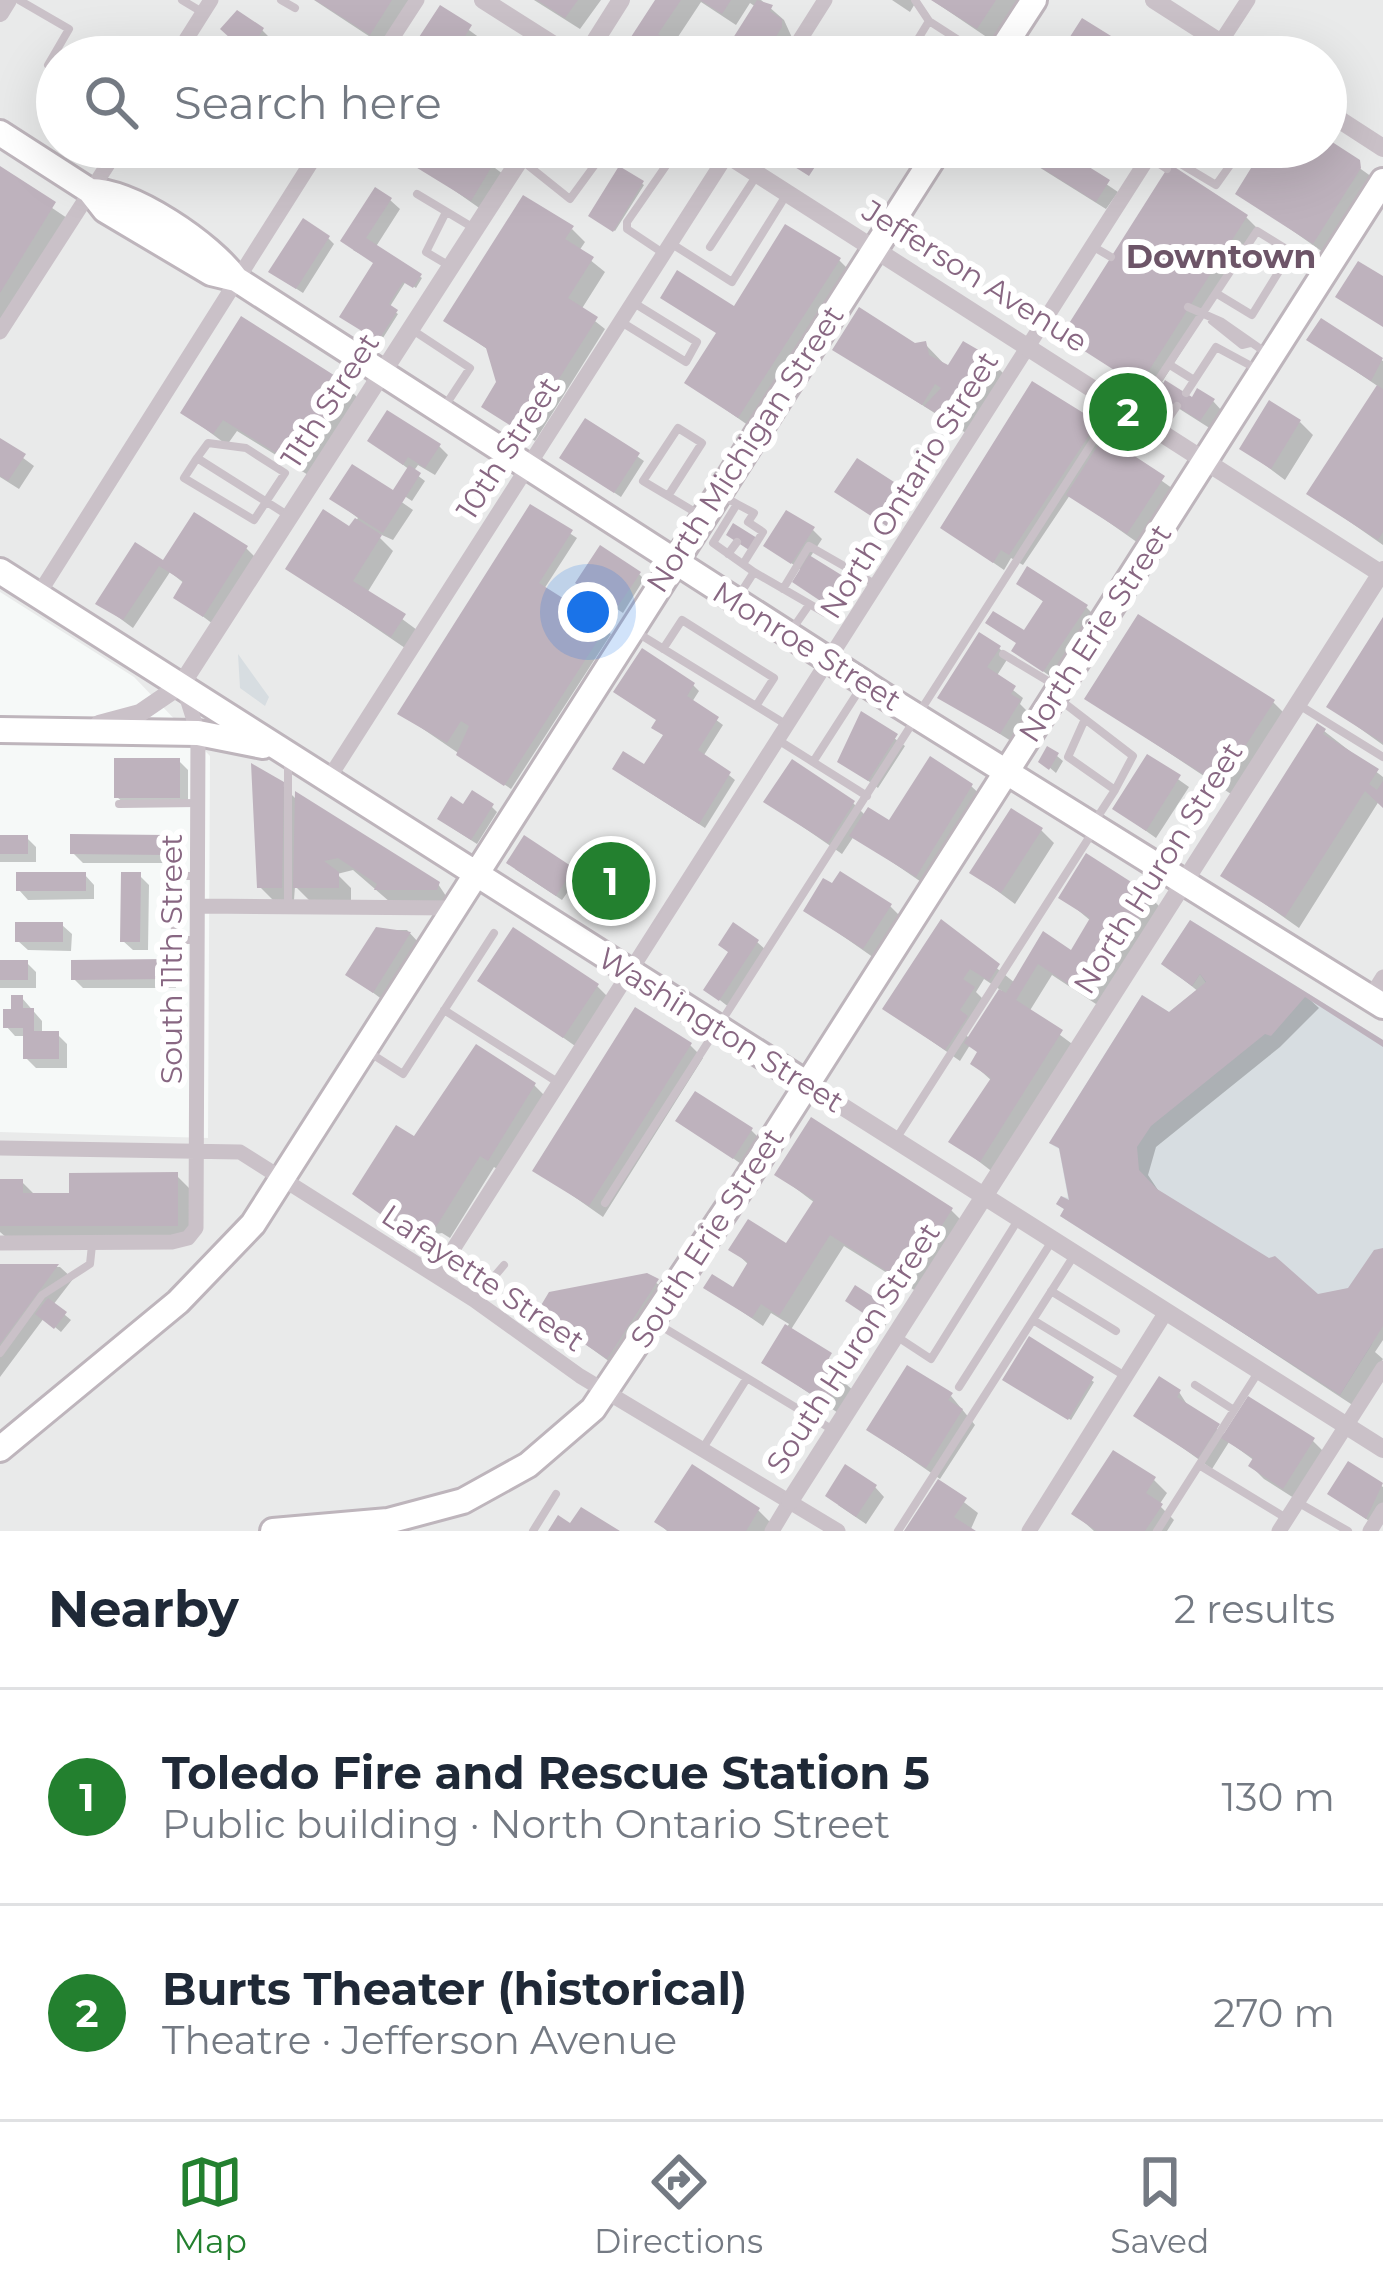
<!DOCTYPE html>
<html lang="en">
<head>
<meta charset="utf-8">
<style>
	:root { --surface:#fff; --page:#f6f6f7; --text:#1f2937; --muted:#747a83; --line:#e0e1e3; --accent:#23802f }
	body { margin:0; font-family:Montserrat,sans-serif; background:var(--page); color:var(--text) }
	.you { position:absolute; left:588px; top:612px; width:42px; height:42px; margin:-30px; border:9px solid #fff; border-radius:50%; background:#1a73e8; box-shadow:0 0 0 18px #1a73e833 }
	.badge { display:grid; place-items:center; width:78px; height:78px; border-radius:50%; background:var(--accent); color:#fff; font-size:39px; font-weight:700 }
	.pin { position:absolute; translate:-50% -50%; border:6px solid #fff; box-shadow:0 3px 12px #0006 }
	.list { margin:0; padding:0; list-style:none }
	h2 { display:flex; justify-content:space-between; align-items:center; height:156px; margin:0; padding:0 48px; font-size:51px }
	h2 small { font-size:39px; font-weight:400; color:var(--muted) }
	.list li { display:grid; grid-template-columns:78px 1fr auto; gap:36px; align-items:center; box-sizing:border-box; height:216px; padding:0 48px; border-top:3px solid var(--line) }
	.list b { display:block; font-size:45px; white-space:nowrap }
	.list p { margin:0; font-size:39px; white-space:nowrap; color:var(--muted) }
	.list em { font-size:39px; font-style:normal; color:var(--muted) }
	.icon { flex:none; width:66px; height:66px; fill:none; stroke:currentColor; stroke-width:2; stroke-linecap:round; stroke-linejoin:round }
	.map { position:relative; flex:none; width:1383px; height:1531px; overflow:hidden }
	.search { position:absolute; background:var(--surface); box-shadow:0 12px 48px #0002; left:36px; right:36px; top:36px; height:132px; display:flex; align-items:center; gap:30px; box-sizing:border-box; padding:0 42px; border-radius:66px; color:var(--muted); font-size:45px }
	.sheet { height:588px; background:var(--surface) }
	nav { display:flex; justify-content:space-around; align-items:center; box-sizing:border-box; height:168px; border-top:3px solid var(--line); background:var(--surface); font-size:33px; color:var(--muted) }
	nav a { display:grid; justify-items:center; gap:6px }
	nav .on { color:var(--accent) }
	.map>svg:first-child { display:block }
	.built { fill:#e9eaea; fill-rule:evenodd }
	.green { fill:#d7dde1 }
	.shadow { fill:#0003; fill-rule:evenodd }
	.building { fill:#beb2bd }
	.lines { fill:none; stroke-linecap:round; stroke-linejoin:round }
	.primary-casing { stroke:#beb5bc; stroke-width:30 }
	.service { stroke:#cac1c8; stroke-width:8 }
	.minor { stroke:#cac1c8; stroke-width:15 }
	.tertiary { stroke:#cac1c8; stroke-width:18 }
	.primary { stroke:#fff; stroke-width:24 }
	.labels { text-anchor:middle; dominant-baseline:central; stroke-width:12; stroke-linejoin:round; paint-order:stroke }
	.street-label { font-size:30px; fill:#886782; stroke:#fff }
	.neighbourhood-label { font-size:33px; font-weight:bold; fill:#6d5568; stroke:#fff }
</style>
</head>
<body>
<div class="map">
<svg width="1383" height="1531" viewBox="0 0 1383 1531">
	<rect width="100%" height="100%" fill="#f6f9f8"/>
	<path class="built" d="M0 0H1383V1531H0V1132L208 1138 210 756 134 677 0 592ZM57 57H1326V147H57Z"/>
	<path class="green" d="M238 654 269 697 265 706 240 688Z
		M1190 920 1383 1040V1268L1372 1344 1340 1395 1060 1216 1064 1209 1056 1204 1061 1196 1068 1198 1059 1149 1049 1143 1142 995 1169 1012 1206 983 1200 974 1192 986 1161 964Z"/>
	<path class="shadow" d="M314 0H413L384 46Z
		M534 0H601L580 29Z
		M657 0H761L784 20 794 42 784 57H725L756 7 750 3 736 25 701 2 670 49 675 57H624Z
		M892 0H917L910 12Z
		M932 0H1017L991 40Z
		M440 9 484 41 473 57H409Z
		M262 30 268 36 261 47 276 57H243L239 53Z
		M1326 144 1372 177 1327 255 1239 193 1268 147Z
		M429 147H467L507 177 485 212 418 165Z
		M1018 147H1051L1118 192 1106 209 1026 159Z
		M1119 147H1161L1149 166Z
		M620 170 644 185 615 231 592 216Z
		M0 173 67 218 0 326Z
		M390 200 400 209 375 248 422 278 416 288 406 281 389 308 398 314 381 341 343 316 377 263 353 250Z
		M1246 217 1259 230 1162 382 1193 401H1213L1222 411 1211 429 1065 336Z
		M572 229 585 242 579 251 605 272 581 310 605 329 535 441 484 407 499 382 490 351 447 321Z
		M328 238 334 244 303 293 278 277Z
		M839 260 852 273 752 428 688 383 735 310Z
		M1322 322 1383 361V545L1310 494 1379 387 1310 340Z
		M925 344 949 369 992 362 1005 375 969 435 836 350Z
		M349 389 362 402 313 478 237 431 227 445 184 413Z
		M586 422 644 461 621 497 569 463Z
		M1300 422 1313 435 1285 480 1242 448Z
		M1096 424 1106 441 1176 491 1141 545 1070 495 1023 565 1011 558 1004 570 943 528Z
		M0 441 34 466 19 489 0 477Z
		M371 441 439 446 448 455 435 475 418 465 413 472 425 481 412 501 403 495 410 470Z
		M353 468 413 510 393 540 373 531 393 551 367 593 417 630 405 648 289 569 350 530 358 518 333 499Z
		M909 495 914 501 895 530 844 497Z
		M531 508 577 538 544 589 611 634 511 789 401 714Z
		M813 530 822 539 809 559 843 580 828 603 797 584 802 571 767 545Z
		M136 546 163 565 246 548 259 561 217 627 177 597 185 584 170 572 133 628 99 603Z
		M639 574 644 579 623 613 614 607Z
		M1020 583 1086 607 1095 616 1054 679 1015 651 1045 603Z
		M1383 623V745L1330 707Z
		M999 648 1008 658 996 677 1023 698 1020 704 1028 712 1011 741 941 697Z
		M693 685 699 691 692 702 723 725 704 755 735 780 705 828 621 774 645 768 666 736 660 733Z
		M1088 699 1273 702 1286 715 1234 796Z
		M862 715 905 746 878 788 841 761Z
		M1324 731 1383 777V804L1379 801 1299 928 1224 875Z
		M1057 756 1063 761 1056 773 1042 761Z
		M1148 758 1189 787 1156 838 1115 809Z
		M179 761 188 770V807L127 806 117 797Z
		M282 785 296 799 438 884 450 902H390L353 870 337 874 351 888V900H309L295 886 294 900H273L260 887Z
		M971 786 985 799 930 888 854 836 842 854 767 802 853 803 866 816 890 825Z
		M492 807 497 812 477 844 446 824 464 808Z
		M1041 830 1054 843 1015 904 973 873Z
		M0 838H27L36 847V862H0Z
		M166 838 176 847V863H83L73 853Z
		M525 839 581 879 647 877 652 883 628 920 574 883 562 900 515 869Z
		M85 875 94 885V899L28 900 19 890Z
		M139 875 149 885 148 950H133L123 941Z
		M1062 897 1151 898 1164 911 1102 1008 1052 975 1029 1012 1075 1046 994 1173 952 1141 992 1081 973 1064 980 1054 970 1045 960 1061 886 1009 941 923 1015 983 1044 935 1072 954 1091 921ZM984 979 1002 991 970 1038 965 1035 986 1002 976 992Z
		M890 906 903 919 877 960 807 911Z
		M62 925 72 934 71 951 28 950 18 941Z
		M378 930H407L419 943 383 1000 349 975Z
		M757 942 767 951 730 1008 707 990Z
		M166 962 176 972V988H83L74 979Z
		M0 963H27L36 972V988H0Z
		M1164 964 1306 996 1319 1008 1280 1047 1156 1147 1148 1175 1162 1196 1317 1298 1350 1291 1383 1251V1340L1375 1352 1383 1359 1354 1406 1064 1215 1073 1207 1063 1152 1053 1142 1170 1016 1199 992Z
		M481 980 597 986 610 999 578 1048Z
		M22 998 42 1021V1034H57L67 1044V1068H36L26 1058V1036H15L6 1026Z
		M690 1045 703 1058 603 1217 536 1170Z
		M534 1085 547 1098 502 1172 494 1167 450 1238 442 1233 413 1238 355 1194 414 1139Z
		M679 1120 751 1130 761 1140 744 1166Z
		M176 1175 190 1189V1238H7L0 1232V1182H22L36 1196H72Z
		M778 1175 951 1210 964 1223 919 1293 844 1246 790 1331 843 1369 838 1377 855 1392 841 1415 765 1363 789 1324 771 1313 763 1326 706 1287 744 1298 750 1266 732 1249 787 1247 815 1203Z
		M0 1267H60L73 1279 53 1305 71 1320 61 1332 44 1318 0 1377Z
		M647 1276 671 1294 621 1370 541 1312Z
		M854 1306 887 1309 892 1315 885 1326Z
		M1030 1340 1094 1382 1071 1420 1006 1379Z
		M1179 1392 1190 1409 1226 1436 1313 1441 1326 1454 1297 1500 1264 1479 1251 1466 1255 1461 1229 1442 1212 1469 1137 1415Z
		M951 1396 975 1425 940 1479 869 1430Z
		M1349 1466 1383 1487V1516L1376 1526 1331 1494Z
		M693 1468 759 1511 772 1524 767 1531H667L658 1522Z
		M1154 1480 1167 1493 1159 1505 1174 1520 1167 1531H1094L1075 1514Z
		M939 1483 978 1513 970 1531H907Z
		M875 1487 884 1497 866 1524 838 1505Z"/>
	<path class="building" d="M315 0H392L370 35Z
		M537 0H578L565 18Z
		M655 0H681L658 34 665 40 659 50 670 57H618Z
		M700 0H731L722 14Z
		M757 0 773 5 770 11 782 19V27L763 57H721Z
		M931 0H996L977 29Z
		M440 5 472 25 452 57H406Z
		M237 10 264 28 256 41 282 57 235 54 240 47 220 29Z
		M1082 18 1145 57H1057Z
		M1326 138 1360 160 1361 168 1313 244 1235 194 1264 147H1326Z
		M426 147H473L495 161 471 201 414 166Z
		M778 147H828L809 176 779 157Z
		M1008 147H1057L1110 180 1096 202Z
		M1170 164 1248 215 1139 386 1061 336Z
		M0 166 56 202 0 293Z
		M619 166 644 181 613 232 588 216Z
		M375 187 392 198 366 238 422 274 413 288 403 282 389 304 398 310 378 341 339 317 373 263 340 241Z
		M523 195 574 226 565 239 594 257 568 298 598 317 524 434 481 407 496 382 486 348 443 321Z
		M303 218 330 236 296 289 268 272Z
		M785 224 841 258 738 418 684 383 716 333 660 298 677 270 734 306Z
		M1358 261 1383 276V327L1335 297Z
		M859 307 915 343 926 341 929 355 948 365 963 341 994 359 955 424 924 406 941 388 935 384 922 405 832 350Z
		M241 316 351 386 299 467 223 420 213 434 180 413Z
		M1321 318 1383 358 1371 381 1306 340Z
		M1165 380 1192 397 1197 388 1215 399 1200 421 1157 394Z
		M1032 381 1098 422 1009 555 1001 550 993 563 940 528Z
		M1377 385 1383 389V532L1378 540 1306 494Z
		M1269 400 1301 420 1271 469 1239 449Z
		M387 410 441 444 425 468 408 457 403 465 367 441Z
		M585 418 640 453 614 493 559 458Z
		M1104 436 1165 476 1127 534 1066 495Z
		M0 438 26 454 8 481 0 476Z
		M857 458 911 493 888 527 834 492Z
		M352 464 393 490 409 465 421 473 383 533 329 499Z
		M530 504 573 530 539 583 607 626 504 786 456 755 469 726 461 721 447 743 397 714Z
		M323 509 349 526 355 518 382 535 353 581 406 614 391 637 285 569Z
		M786 510 815 527 791 564 763 546Z
		M194 512 248 546 203 617 173 598 183 581 159 566 123 620 95 604 135 542 163 560Z
		M733 523 757 538 749 550 726 535Z
		M600 545 641 572 616 609 575 583Z
		M809 555 843 576 825 604 792 582Z
		M1027 566 1088 605 1043 672 1011 651 1016 643 985 623 993 611 1024 630 1043 601 1016 584Z
		M1138 614 1275 700 1220 785 1084 699Z
		M1383 617V743L1326 707Z
		M979 632 1001 646 987 667 1016 686 1011 694 1021 700 1000 734 937 698Z
		M642 648 695 683 687 696 719 717 698 750 731 772 699 824 612 769 623 751 644 764 663 735 651 728 656 720 613 692Z
		M861 711 898 734 868 781 837 762Z
		M1317 723 1326 729 1323 734 1379 769 1369 784 1377 790 1383 781V808L1365 791 1285 917 1220 876Z
		M1047 746 1059 753 1049 770 1038 762Z
		M1147 754 1181 775 1146 831 1112 809Z
		M930 756 973 784 916 877 849 836 868 807 889 820Z
		M114 758H180V798H114Z
		M792 759 855 801 828 843 763 802Z
		M251 763 284 782 282 888H257Z
		M472 790 494 804 471 840 437 819 451 796 463 804Z
		M295 791 440 882 437 890H374L377 884 338 858 324 861 339 872V888H293Z
		M1011 808 1043 828 1001 893 969 873Z
		M70 834 167 835V855L70 854Z
		M0 835H28V854H0Z
		M524 835 574 868 556 896 506 863Z
		M600 844 649 875 621 916 573 886Z
		M1086 853 1153 896 1088 997 1038 964 1016 1000 1063 1030 980 1162 948 1142 991 1078 970 1064 977 1052 964 1043 999 989 1006 993 1043 931 1071 950 1090 918 1058 898Z
		M840 871 892 904 863 949 803 911 823 878 832 883Z
		M16 872H86V891H16Z
		M121 872H141L140 942H120Z
		M941 919 1000 964 989 981 970 969 963 979 975 987 960 1010 968 1016 945 1050 882 1009Z
		M1190 920 1383 1040V1047L1305 997 1271 1036 1265 1034 1151 1126 1137 1147 1139 1170 1157 1189 1269 1258 1275 1256 1318 1294 1348 1288 1374 1250 1383 1248V1326L1340 1395 1060 1216 1064 1209 1056 1204 1061 1196 1069 1200 1059 1148 1049 1143 1142 995 1169 1012 1206 982 1200 974 1192 986 1161 964Z
		M15 922H63V942H15Z
		M733 922 759 940 719 1001 703 990 728 952 718 945Z
		M376 927 411 932 373 993 345 975Z
		M513 927 599 984 563 1038 477 981Z
		M167 959 168 979 71 980V960Z
		M0 960H28V980H0Z
		M11 995H23V1008H34V1031H59V1059H23V1028H3V1009H11Z
		M635 1007 692 1043 589 1206 532 1171Z
		M476 1044 536 1083 488 1161 480 1156 436 1227 426 1221 397 1226 352 1194 396 1125 414 1136Z
		M695 1091 753 1128 733 1159 675 1121Z
		M811 1117 953 1208 905 1283 830 1235 779 1316 761 1304 752 1318 703 1288 712 1274 733 1287 748 1262 728 1250 748 1219 786 1243 814 1200 774 1175Z
		M178 1172V1226H0V1179H23V1193H69V1173Z
		M0 1264H59L0 1344Z
		M647 1273 659 1279 607 1359 537 1312 549 1292Z
		M855 1285 889 1307 878 1323 845 1301Z
		M48 1298 67 1312 54 1329 35 1314Z
		M785 1324 832 1353 825 1365 844 1377 827 1404 761 1363Z
		M1029 1336 1094 1377 1068 1420 1002 1380Z
		M907 1365 953 1393 948 1400 963 1409 926 1468 866 1430Z
		M1159 1376 1181 1390 1177 1397 1220 1424 1198 1458 1133 1416Z
		M1248 1396 1315 1438 1283 1489 1248 1466 1253 1458 1221 1438Z
		M1113 1450 1156 1477 1146 1493 1163 1504 1145 1531H1097L1071 1514Z
		M1348 1461 1383 1483 1366 1519 1327 1494Z
		M692 1464 760 1508 746 1531H668L654 1522Z
		M845 1464 877 1485 856 1517 825 1496Z
		M938 1479 967 1498 954 1517 976 1531H904Z
		M581 1507 620 1531H548L558 1515 570 1523Z"/>
	<g class="lines">
		<defs>
			<path id="primary" d="M997 57 1034 0
				M0 133 90 191 105 210 211 273 236 279 897 704 1383 1006
				M90 191C133 191 211 244 236 279
				M0 571 807 1084
				M0 730 198 733 263 746
				M0 1449 178 1302 253 1224 940 147
				M273 1531 388 1521 463 1501 528 1465 593 1409 743 1185 1383 181"/>
		</defs>
		<use href="#primary" class="primary-casing"/>
		<path class="service" d="M19 0 69 29 48 65 57 71
			M182 0 202 12
			M281 0 295 8
			M915 0 929 21
			M910 52 929 21 985 57
			M505 147 570 199 608 147
			M1154 148 1216 185 1243 147
			M1150 158 1167 169
			M1184 166 1197 147
			M417 194 472 227
			M446 212 426 252 448 265
			M672 244 732 282 785 197
			M1092 246 1111 257
			M710 247 757 175
			M663 253 627 229V222L679 147
			M1188 307 1222 322 1265 352
			M1212 321 1242 345 1250 343
			M623 323 686 362 697 342 634 303
			M414 331 470 368 443 409
			M1170 365 1194 380
			M1186 393 1216 347 1255 368
			M1137 412 1257 231 1291 252 1252 315 1219 295
			M1161 429 1177 406
			M197 458 208 443 246 448 285 473 254 520 184 478 197 458 289 516
			M668 496 702 443 678 428 643 481 700 515
			M723 496 737 504 713 543 754 572
			M737 504 754 513 748 522 763 532 743 564
			M728 554 737 542
			M783 589 809 546 851 570
			M740 594 754 572 825 613 851 570 876 585
			M793 628 809 605
			M636 632 787 725
			M663 649 682 620 774 678 756 706
			M1003 654 1058 687
			M1060 701 1068 706 1133 756 1115 790 1068 757 1085 719
			M1299 705 1383 757
			M778 740 813 762 860 689
			M813 762 867 796
			M119 804 197 803
			M1093 824 1115 790
			M197 876H174L175 940H198
			M288 905V758
			M444 1010 559 1083
			M367 1051 403 1074 494 933
			M896 1139 1092 833
			M605 1203 1115 407
			M1051 1291 1116 1331
			M475 1299 504 1265
			M1033 1320 1125 1376
			M656 1323 833 1430
			M896 1336 931 1359 1018 1220
			M0 1353 42 1295 90 1264 92 1245
			M1195 1385 1234 1410
			M959 1387 1052 1241
			M703 1448 747 1378
			M1199 1465 1286 1518
			M1299 1503 1348 1531
			M533 1531 556 1494
			M898 1531 1075 1254
			M1157 1531 1259 1371"/>
		<path class="minor" d="M175 57 211 0
			M380 57 417 0
			M789 57 825 0
			M1211 57 1248 0
			M0 332 119 147
			M38 595 321 147
			M329 778 732 147
			M199 906 456 908
			M1370 998 1383 977
			M0 1148 240 1152 474 1300 580 1376 838 1531
			M0 1243 172 1242 188 1238 196 1228 198 733 185 692
			M436 1276 1155 147
			M772 1531 790 1501
			M1029 1531 1166 1312
			M1279 1531 1383 1368
			M1370 1531 1383 1510"/>
		<path class="tertiary" d="M483 0 573 57
			M1154 0 1243 57
			M0 13 8 0
			M585 57 621 0
			M1326 111 1383 148
			M715 147 1383 575
			M99 724 140 713 181 685 528 147
			M807 1084 1383 1449
			M790 1501 1383 570"/>
		<use href="#primary" class="primary"/>
	</g>
	<g class="labels">
		<g class="street-label">
			<text transform="translate(975 276) rotate(32)">Jefferson Avenue</text>
			<text transform="translate(330 400) rotate(-57)">11th Street</text>
			<text transform="translate(508 448) rotate(-57)">10th Street</text>
			<text transform="translate(745 449) rotate(-57)">North Michigan Street</text>
			<text transform="translate(909 485) rotate(-58)">North Ontario Street</text>
			<text transform="translate(1095 633) rotate(-57)">North Erie Street</text>
			<text transform="translate(807 646) rotate(32)">Monroe Street</text>
			<text transform="translate(1158 868) rotate(-58)">North Huron Street</text>
			<text transform="translate(171 959) rotate(-90)">South 11th Street</text>
			<text transform="translate(721 1030) rotate(32)">Washington Street</text>
			<text transform="translate(707 1238) rotate(-57)">South Erie Street</text>
			<text transform="translate(483 1278) rotate(34)">Lafayette Street</text>
			<text transform="translate(853 1348) rotate(-57)">South Huron Street</text>
		</g>
		<g class="neighbourhood-label">
			<text x="1221" y="256">Downtown</text>
		</g>
	</g>
</svg>
<div class="you"></div>
<div class="pin badge" style="left:611px;top:881px">1</div>
<div class="pin badge" style="left:1128px;top:412px">2</div>
<div class="search"><svg class="icon" aria-label="search" viewBox="0 0 24 24"><circle cx="10" cy="10" r="6"/><path d="M15 15l6 6"/></svg>Search here</div>
</div>
<section class="sheet">
<h2>Nearby<small>2 results</small></h2>
<ul class="list">
<li><span class="badge">1</span><div><b>Toledo Fire and Rescue Station 5</b><p>Public building · North Ontario Street</p></div><em>130 m</em></li>
<li><span class="badge">2</span><div><b>Burts Theater (historical)</b><p>Theatre · Jefferson Avenue</p></div><em>270 m</em></li>
</ul>
</section>
<nav>
<a class="on"><svg class="icon" aria-label="map" viewBox="0 0 24 24"><path d="M3 6l6-2 6 2 6-2v14l-6 2-6-2-6 2zM9 4v14M15 6v14"/></svg>Map</a>
<a><svg class="icon" aria-label="directions" viewBox="0 0 24 24"><path d="M12 3l9 9-9 9-9-9zM9 14v-3h6M13 9l2 2-2 2"/></svg>Directions</a>
<a><svg class="icon" aria-label="saved" viewBox="0 0 24 24"><path d="M7 4h10v16l-5-4-5 4z"/></svg>Saved</a>
</nav>
</body>
</html>
